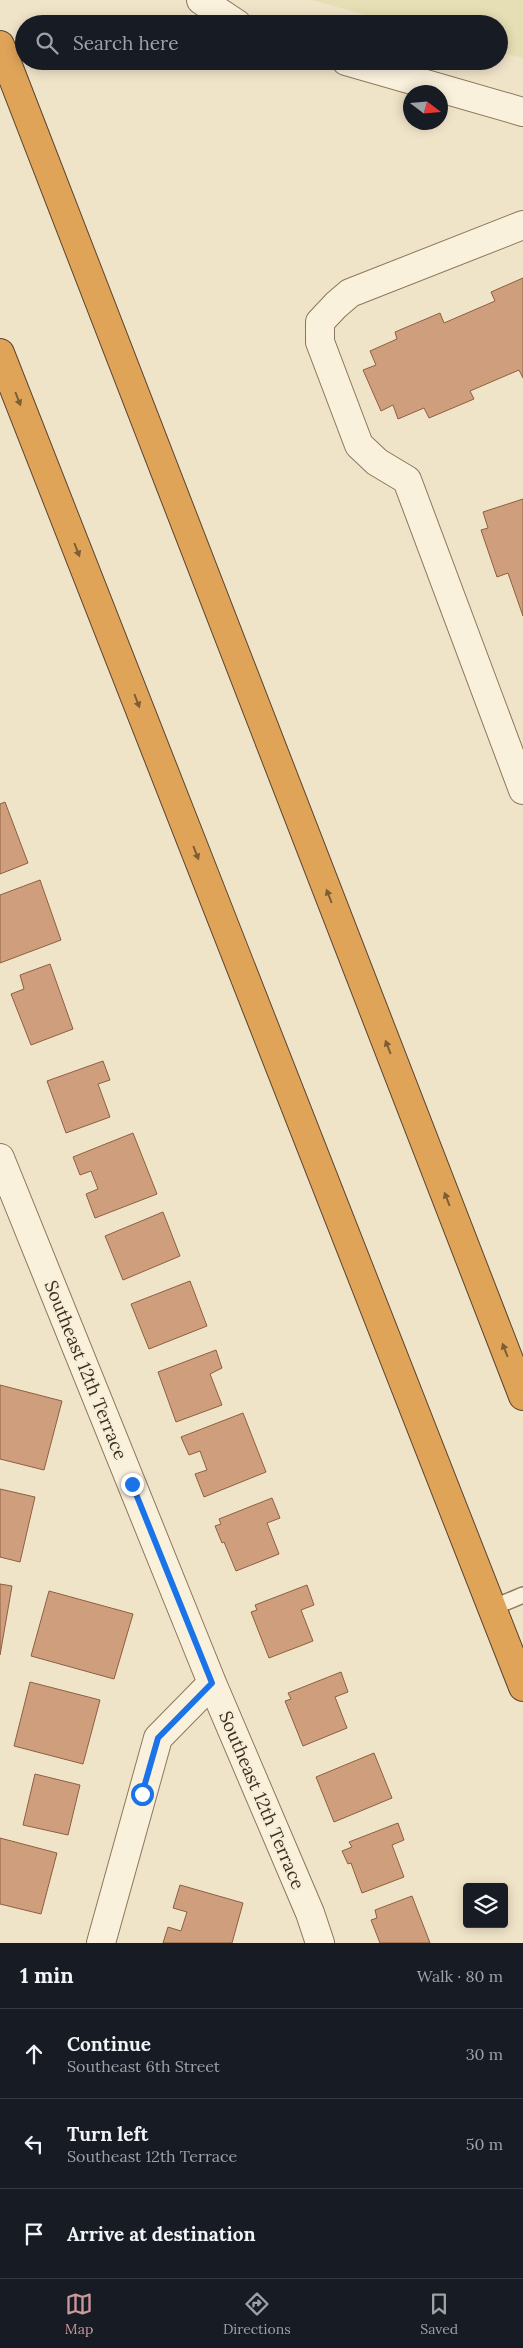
<!DOCTYPE html>
<html lang="en">
<head>
<meta charset="utf-8">
<style>
	:root { --surface:#171b24; --page:#242831; --text:#f1f3f6; --muted:#9ea1a6; --line:#363941; --accent:#cc999b }
	body { margin:0; font-family:Lora,serif; background:var(--page); color:var(--text) }
	.controls { position:absolute; right:15px; bottom:15px; display:grid; overflow:hidden; border-radius:5px; box-shadow:0 2px 12px #0003 }
	.controls button { width:45px; height:45px; display:grid; place-items:center; padding:0; border:0; border-bottom:1px solid var(--line); background:var(--surface); color:var(--text); font:25px sans-serif }
	.compass { position:absolute; left:403px; top:85px; width:45px; height:45px; border-radius:50%; background:var(--surface); box-shadow:0 2px 12px #0003; rotate:106deg }
	.stop { position:absolute; width:15px; height:15px; margin:-11px; border:4px solid #1a73e8; border-radius:50%; background:#fff }
	.stop.end { background:#1a73e8; border-color:#fff; box-shadow:0 1px 5px #0008 }
	.list { margin:0; padding:0; list-style:none }
	h2 { display:flex; justify-content:space-between; align-items:center; height:65px; margin:0; padding:0 20px; font-size:21px }
	h2 small { font-size:16px; font-weight:400; color:var(--muted) }
	.list li { display:grid; grid-template-columns:32px 1fr auto; gap:15px; align-items:center; box-sizing:border-box; height:90px; padding:0 20px; border-top:1px solid var(--line) }
	.list b { display:block; font-size:19px; white-space:nowrap }
	.list p { margin:0; font-size:16px; white-space:nowrap; color:var(--muted) }
	.list em { font-size:16px; font-style:normal; color:var(--muted) }
	.icon { flex:none; width:28px; height:28px; fill:none; stroke:currentColor; stroke-width:2; stroke-linecap:round; stroke-linejoin:round }
	.map { position:relative; flex:none; width:523px; height:1943px; overflow:hidden }
	.search { position:absolute; background:var(--surface); box-shadow:0 2px 12px #0003; left:15px; right:15px; top:15px; height:55px; display:flex; align-items:center; gap:12px; box-sizing:border-box; padding:0 18px; border-radius:28px; color:var(--muted); font-size:19px }
	.sheet { height:335px; background:var(--surface) }
	nav { display:flex; justify-content:space-around; align-items:center; box-sizing:border-box; height:70px; border-top:1px solid var(--line); background:var(--surface); font-size:14px; color:var(--muted) }
	nav a { display:grid; justify-items:center; gap:2px }
	nav .on { color:var(--accent) }
	.map>svg:first-child { display:block }
	.farmland { fill:#e6deb5 }
	.building { fill:#cf9f7d; stroke:#8d5f41 }
	.lines { fill:none; stroke-linecap:round; stroke-linejoin:round }
	.lane-casing { stroke:#8d765c; stroke-width:18 }
	.street-casing { stroke:#8d765c; stroke-width:30 }
	.highway-casing { stroke:#5b4430; stroke-width:30 }
	.lane { stroke:#faf1dc; stroke-width:15 }
	.street { stroke:#faf1dc; stroke-width:28 }
	.highway { stroke:#e0a458; stroke-width:28 }
	.oneway { fill:#7e5d36 }
	.route { stroke:#1a73e8; stroke-width:6 }
	.labels { text-anchor:middle; dominant-baseline:central; stroke-width:4; stroke-linejoin:round; paint-order:stroke }
	.street-label { font-size:18px; fill:#3d2e20; stroke:#f7eed8 }
</style>
</head>
<body>
<div class="map">
<svg width="523" height="1943" viewBox="0 0 523 1943">
	<rect width="100%" height="100%" fill="#f0e4c8"/>
	<path class="farmland" d="M312 0H523V58L499 52V24H398Z"/>
	<path class="building" d="M523 278V378L519 370 470 391 474 399 429 418 424 408 398 419 393 405 381 411 363 370 376 365 370 351 397 339 395 332 440 313 444 323 495 301 491 292Z
		M523 499V616L508 573 497 577 481 530 488 528 483 512Z
		M5 802 28 863 0 874V804Z
		M40 880 61 940 0 963V895Z
		M50 964 73 1029 31 1045 11 994 24 989 20 975Z
		M103 1061 110 1080 98 1084 110 1117 66 1133 47 1081Z
		M133 1133 157 1194 95 1218 86 1194 98 1189 91 1171 80 1175 73 1157Z
		M163 1212 180 1256 123 1280 105 1236Z
		M190 1281 207 1326 149 1349 131 1304Z
		M216 1350 222 1368 210 1374 222 1405 176 1422 158 1372Z
		M0 1385 62 1401 44 1470 0 1459Z
		M243 1413 266 1472 204 1497 195 1474 207 1470 200 1451 189 1455 181 1437Z
		M0 1489 35 1497 20 1562 0 1557Z
		M272 1498 280 1518 267 1523 279 1554 236 1571 224 1542 222 1543 215 1526 221 1524 219 1519Z
		M0 1584 12 1586 0 1655Z
		M307 1585 314 1605 301 1610 313 1641 269 1658 251 1612 257 1610 255 1605Z
		M49 1591 133 1614 114 1679 31 1656Z
		M341 1672 348 1692 335 1697 347 1728 303 1746 285 1701 291 1699 288 1693Z
		M30 1682 100 1700 83 1764 14 1746Z
		M374 1753 392 1798 334 1822 316 1777Z
		M35 1774 80 1785 68 1835 23 1825Z
		M398 1823 404 1840 392 1845 404 1877 362 1893 351 1863 348 1864 342 1851 352 1847 349 1842Z
		M0 1838 57 1853 41 1914 0 1904Z
		M180 1885 243 1903 232 1943H163L168 1927 181 1931 187 1912 173 1908Z
		M412 1896 430 1943H380L371 1920 377 1918 375 1910Z"/>
	<g class="lines">
		<defs>
			<path id="lane" d="M492 1608 523 1595"/>
			<path id="street" d="M201 0 237 24
				M346 61 523 112
				M523 225 350 293 336 305 320 322V342L359 445 377 462 407 480 523 790
				M0 1158 212 1683 310 1913 320 1943
				M101 1943 158 1738 212 1683"/>
			<path id="highway" d="M0 45 523 1396
				M0 353 523 1687"/>
		</defs>
		<use href="#lane" class="lane-casing"/>
		<use href="#street" class="street-casing"/>
		<use href="#highway" class="highway-casing"/>
		<use href="#lane" class="lane"/>
		<use href="#street" class="street"/>
		<use href="#highway" class="highway"/>
	</g>
	<defs><path id="oneway-solid" d="M-6-.8H1V-3.2L6.5 0L1 3.2V.8H-6Z" transform="scale(1.25)"/></defs>
	<g class="oneway">
		<use href="#oneway-solid" transform="translate(18 399) rotate(69)"/>
		<use href="#oneway-solid" transform="translate(77 550) rotate(69)"/>
		<use href="#oneway-solid" transform="translate(137 701) rotate(69)"/>
		<use href="#oneway-solid" transform="translate(196 853) rotate(69)"/>
		<use href="#oneway-solid" transform="translate(329 896) rotate(-111)"/>
		<use href="#oneway-solid" transform="translate(388 1047) rotate(-111)"/>
		<use href="#oneway-solid" transform="translate(447 1199) rotate(-111)"/>
		<use href="#oneway-solid" transform="translate(505 1350) rotate(-111)"/>
	</g>
	<g class="lines">
		<path class="route" d="M132 1484 212 1683 158 1738 142 1794"/>
	</g>
	<g class="labels">
		<g class="street-label">
			<text transform="translate(86 1370) rotate(68)">Southeast 12th Terrace</text>
			<text transform="translate(262 1800) rotate(67)">Southeast 12th Terrace</text>
		</g>
	</g>
</svg>
<div class="controls">
<button><svg class="icon" aria-label="layers" viewBox="0 0 24 24"><path d="M12 4l9 5-9 5-9-5zM3 14l9 5 9-5"/></svg></button>
</div>
<svg class="compass" viewBox="-18 -18 36 36"><path d="M0-13l5 13h-10z" fill="#e53935"/><path d="M0 13l5-13h-10z" fill="#9ea1a6"/></svg>
<div class="stop" style="left:142px;top:1794px"></div>
<div class="stop end" style="left:132px;top:1484px"></div>
<div class="search"><svg class="icon" aria-label="search" viewBox="0 0 24 24"><circle cx="10" cy="10" r="6"/><path d="M15 15l6 6"/></svg>Search here</div>
</div>
<section class="sheet">
<h2>1 min<small>Walk · 80 m</small></h2>
<ul class="list">
<li><svg class="icon" aria-label="ahead" viewBox="0 0 24 24"><path d="M12 20V5M6 11l6-6 6 6"/></svg><div><b>Continue</b><p>Southeast 6th Street</p></div><em>30 m</em></li>
<li><svg class="icon" aria-label="left" viewBox="0 0 24 24"><path d="M17 20v-9H6M10 6l-5 5 5 5"/></svg><div><b>Turn left</b><p>Southeast 12th Terrace</p></div><em>50 m</em></li>
<li><svg class="icon" aria-label="arrive" viewBox="0 0 24 24"><path d="M6 21V4h12l-3 4 3 4H6"/></svg><div><b>Arrive at destination</b></div></li>
</ul>
</section>
<nav>
<a class="on"><svg class="icon" aria-label="map" viewBox="0 0 24 24"><path d="M3 6l6-2 6 2 6-2v14l-6 2-6-2-6 2zM9 4v14M15 6v14"/></svg>Map</a>
<a><svg class="icon" aria-label="directions" viewBox="0 0 24 24"><path d="M12 3l9 9-9 9-9-9zM9 14v-3h6M13 9l2 2-2 2"/></svg>Directions</a>
<a><svg class="icon" aria-label="saved" viewBox="0 0 24 24"><path d="M7 4h10v16l-5-4-5 4z"/></svg>Saved</a>
</nav>
</body>
</html>
